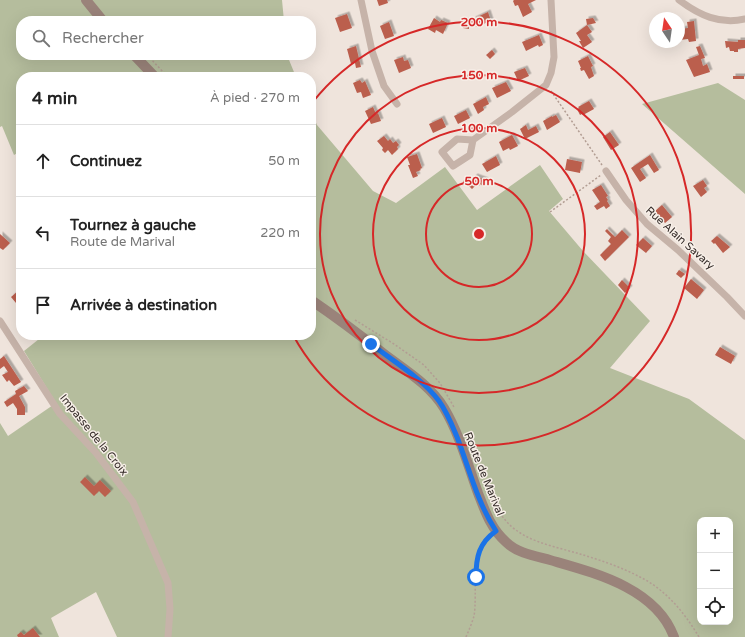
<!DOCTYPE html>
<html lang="fr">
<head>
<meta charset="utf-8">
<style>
	:root { --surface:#fff; --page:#f2f2f2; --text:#222; --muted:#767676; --line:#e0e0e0 }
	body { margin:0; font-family:"Varela Round",sans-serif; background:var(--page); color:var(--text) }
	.controls { position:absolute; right:12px; bottom:12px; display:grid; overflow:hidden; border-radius:8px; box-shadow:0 4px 16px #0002 }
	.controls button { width:36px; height:36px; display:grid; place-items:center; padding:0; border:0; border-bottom:1px solid var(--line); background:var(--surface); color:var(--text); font:20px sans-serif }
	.compass { position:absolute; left:649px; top:12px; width:36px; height:36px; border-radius:50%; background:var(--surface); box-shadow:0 4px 16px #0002; rotate:347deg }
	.stop { position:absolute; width:12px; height:12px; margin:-9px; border:3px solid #1a73e8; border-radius:50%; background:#fff }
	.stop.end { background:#1a73e8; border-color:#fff; box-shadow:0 1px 4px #0008 }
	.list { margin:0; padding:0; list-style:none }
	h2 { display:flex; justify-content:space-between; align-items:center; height:52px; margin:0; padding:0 16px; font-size:17px }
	h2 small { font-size:13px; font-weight:400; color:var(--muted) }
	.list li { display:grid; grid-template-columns:26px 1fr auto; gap:12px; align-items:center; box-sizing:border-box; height:72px; padding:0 16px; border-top:1px solid var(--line) }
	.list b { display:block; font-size:15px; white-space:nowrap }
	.list p { margin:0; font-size:13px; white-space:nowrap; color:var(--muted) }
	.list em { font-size:13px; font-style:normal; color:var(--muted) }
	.icon { flex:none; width:22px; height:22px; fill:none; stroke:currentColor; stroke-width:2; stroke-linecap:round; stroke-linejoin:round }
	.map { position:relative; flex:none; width:745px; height:637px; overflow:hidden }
	.search { position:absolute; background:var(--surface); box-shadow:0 4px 16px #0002; left:16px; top:16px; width:300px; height:44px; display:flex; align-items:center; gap:10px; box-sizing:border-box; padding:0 14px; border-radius:16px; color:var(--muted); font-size:15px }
	.panel { position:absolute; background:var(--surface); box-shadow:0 4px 16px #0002; left:16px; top:72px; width:300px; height:268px; border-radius:16px }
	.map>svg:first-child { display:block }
	.green { fill:#b5bd9d; fill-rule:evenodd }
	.building { fill:#bb5e4e; filter:url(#shadow) }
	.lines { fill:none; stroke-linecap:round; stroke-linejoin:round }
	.path { stroke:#b29d93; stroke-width:1.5; stroke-dasharray:2 2; stroke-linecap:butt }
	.street { stroke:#c6b3a9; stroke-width:7 }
	.secondary { stroke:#9a837a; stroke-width:10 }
	.route { stroke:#1a73e8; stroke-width:5 }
	.ring { fill:none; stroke:#d62828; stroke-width:2 }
	.labels { text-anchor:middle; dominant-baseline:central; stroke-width:3; stroke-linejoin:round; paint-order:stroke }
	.street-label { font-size:11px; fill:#342b28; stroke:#f7efe8 }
	.centre { fill:#d62828; stroke:#f7efe8; stroke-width:2 }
	.ring-label { font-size:12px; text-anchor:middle; font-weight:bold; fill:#d62828; stroke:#f7efe8; stroke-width:3; stroke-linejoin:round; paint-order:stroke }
</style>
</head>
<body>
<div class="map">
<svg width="745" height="637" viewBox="0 0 745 637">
	<defs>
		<filter id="shadow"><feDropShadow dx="2.5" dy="-2.5" stdDeviation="0" flood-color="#0004"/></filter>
	</defs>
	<rect width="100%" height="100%" fill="#efe4dc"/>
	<path class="green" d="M0 0H282L284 21H21V55H287L296 77H21V151L14 155 2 126 0 127Z
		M718 83 745 100V194L642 104Z
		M311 112 317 125 373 191 396 203 445 167 477 210 540 165 563 199 549 211 583 251 650 321 610 368 689 399 745 440V637H117L96 592 51 618 59 637H0V423L8 436 56 403 24 351 44 335H311ZM700 520H730V622H700Z"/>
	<path class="building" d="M377 0H387L388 3 379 6Z
		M514 0H536L528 4 532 12 523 17 518 5 515 6 513 1Z
		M488 12 491 21 476 27 473 19Z
		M347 14 352 28 340 32 335 18Z
		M434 18 440 22 441 20 448 23 443 34 436 30 435 33 428 29Z
		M593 18 596 23 587 25 586 19Z
		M463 20 469 21V29L463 28Z
		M694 21 696 41 689 42 688 39 680 40 679 29 688 28 687 22Z
		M389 22 394 36 385 39 380 26Z
		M587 25 592 32 587 35 592 42 583 48 579 41H581L576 33Z
		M539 35 543 45 539 47 538 45 526 51 522 42Z
		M738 40H745V48L738 49V52H734V51H730L729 47 726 48 725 41 738 42Z
		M356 46 361 67 356 68 355 63 351 64 347 49Z
		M700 46 705 58 701 59 703 66 707 64 710 72 694 77 686 60 699 55 696 47Z
		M492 50 495 54 490 59 486 55Z
		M588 56 593 66 591 67 594 76 589 79 584 70 581 71 580 68H581L578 61Z
		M403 57 404 61 408 60 411 68 399 73 394 60Z
		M525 68 529 76 518 81 514 72Z
		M733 76H744V79H733Z
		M360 80 362 83 365 81 371 95 363 98 361 92 357 93 353 83Z
		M506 82 511 91 497 98 492 88Z
		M486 97 489 104 483 107 484 110 478 114 473 104Z
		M589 101 594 109 583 115 582 114 580 115 577 109 579 108 578 107Z
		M373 107 376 114 378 113 381 121 371 124 365 111Z
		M466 110 470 118 458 124 454 116Z
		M556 115 560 122 547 130 543 121 552 116V117Z
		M442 118 446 127 433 133 429 124Z
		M526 125 528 130 536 126 539 132 525 139 520 129Z
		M610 132 619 145 611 150 603 137Z
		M512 135 518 146 510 150 509 148 503 151 499 142Z
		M384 136 388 141 390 139 393 143 396 141 399 145 397 147 398 149 392 155 388 150 385 153 382 150 383 148 377 141Z
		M417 154 422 168 420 169 421 170 416 172 418 176 413 178 408 165H410L407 157Z
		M650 155 659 170 654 173 648 164 640 169 646 178 640 182 631 168Z
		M496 156 500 165 487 172 482 164Z
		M567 159 582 162 580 173 565 170Z
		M475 176 486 180 483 186 480 184 479 186 477 184 472 189 467 184 465 185 463 181 467 179 471 183 474 182 472 180Z
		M703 180 707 186 704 188 707 192 701 197 693 186Z
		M601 185 608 196 606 197 608 200 607 201 610 206 606 209 604 206 597 210 594 206 600 202 592 190Z
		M662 205 672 217 665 223 655 211Z
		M607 229 615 237 622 230 629 237 605 261 600 255 611 244 608 241 611 237 605 231Z
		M0 234 10 243 3 250 0 248Z
		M717 236 730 247 723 253 715 243 714 244 711 241Z
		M643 238 652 246 646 253 636 245Z
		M679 270 685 274 681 278 676 274Z
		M691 279 704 290 697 299 684 288Z
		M622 280 630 288 625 293 618 285Z
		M18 291 21 295V309L11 297Z
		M720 347 735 356 731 364 715 355Z
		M4 356 21 382 14 386 9 380 7 382 2 375 8 372 4 366 0 369V359Z
		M24 386 28 391 19 396 25 407V415H17V409L13 403 7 407 4 402 16 394 15 391Z
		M85 477 94 486 100 480 111 491 105 497 99 491 94 496 80 482Z
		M33 628 40 637H18L17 635 21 632 24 635Z"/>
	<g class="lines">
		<path class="path" d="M147 55 168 77
			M551 91 602 165
			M550 212 601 175
			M355 320 394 344 424 365 440 383 454 407
			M488 492C494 505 501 517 512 527 531 543 557 547 580 554 600 560 621 567 640 577 666 590 684 612 699 637
			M466 637C469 630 472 623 474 616 478 594 469 550 489 535"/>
		<path class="street" d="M361 0 372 51 384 86 397 104
			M679 0C699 15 720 25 745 19
			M473 140 470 155 453 166 442 152 457 139 473 140 512 112 546 85 551 73 554 57 551 0
			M606 171 626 200 647 224 678 250 727 297 745 316
			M0 321 60 414 96 453 133 502 168 583 170 609 168 637"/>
		<path class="secondary" d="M86 0 103 21
			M134 55 155 77
			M311 300C336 317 360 335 384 354 405 370 430 385 444 408 459 433 468 465 478 493 485 511 491 529 506 542 517 553 535 556 550 560 595 573 656 588 674 637"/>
	</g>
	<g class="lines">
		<path class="route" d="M371 344C393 361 423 379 439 401 447 412 452 425 457 437 469 468 477 502 496 531 479 543 476 557 476 577"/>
	</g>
	<g class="ring">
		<circle cx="479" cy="234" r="53"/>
		<circle cx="479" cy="234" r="106"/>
		<circle cx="479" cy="234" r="159"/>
		<path d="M312 103A212 212 0 1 1 293 335"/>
	</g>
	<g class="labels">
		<g class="street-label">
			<text transform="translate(680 238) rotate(42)">Rue Alain Savary</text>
			<text transform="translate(94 435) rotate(51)">Impasse de la Croix</text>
			<text transform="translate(484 474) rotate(68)">Route de Marival</text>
		</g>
	</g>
	<circle cx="479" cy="234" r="6" class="centre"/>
	<g class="ring-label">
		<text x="479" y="26">200 m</text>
		<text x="479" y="79">150 m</text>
		<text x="479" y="132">100 m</text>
		<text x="479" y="185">50 m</text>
	</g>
</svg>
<div class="controls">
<button>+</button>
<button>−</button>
<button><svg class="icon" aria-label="locate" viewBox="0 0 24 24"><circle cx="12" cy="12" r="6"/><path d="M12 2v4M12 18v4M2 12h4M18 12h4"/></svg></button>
</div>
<svg class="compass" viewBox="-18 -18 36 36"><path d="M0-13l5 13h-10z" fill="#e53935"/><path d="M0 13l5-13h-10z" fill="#767676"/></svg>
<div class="stop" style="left:476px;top:577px"></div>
<div class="stop end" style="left:371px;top:344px"></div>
<div class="search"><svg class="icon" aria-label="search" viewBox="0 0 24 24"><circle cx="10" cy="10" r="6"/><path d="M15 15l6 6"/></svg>Rechercher</div>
<section class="panel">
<h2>4 min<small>À pied · 270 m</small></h2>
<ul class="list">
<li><svg class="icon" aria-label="ahead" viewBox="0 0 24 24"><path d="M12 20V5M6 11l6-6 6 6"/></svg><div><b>Continuez</b></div><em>50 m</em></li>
<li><svg class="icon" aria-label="left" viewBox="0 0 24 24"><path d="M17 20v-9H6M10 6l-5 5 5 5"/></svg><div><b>Tournez à gauche</b><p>Route de Marival</p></div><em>220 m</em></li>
<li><svg class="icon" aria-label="arrive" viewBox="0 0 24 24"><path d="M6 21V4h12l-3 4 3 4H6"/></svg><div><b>Arrivée à destination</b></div></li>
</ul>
</section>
</div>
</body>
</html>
